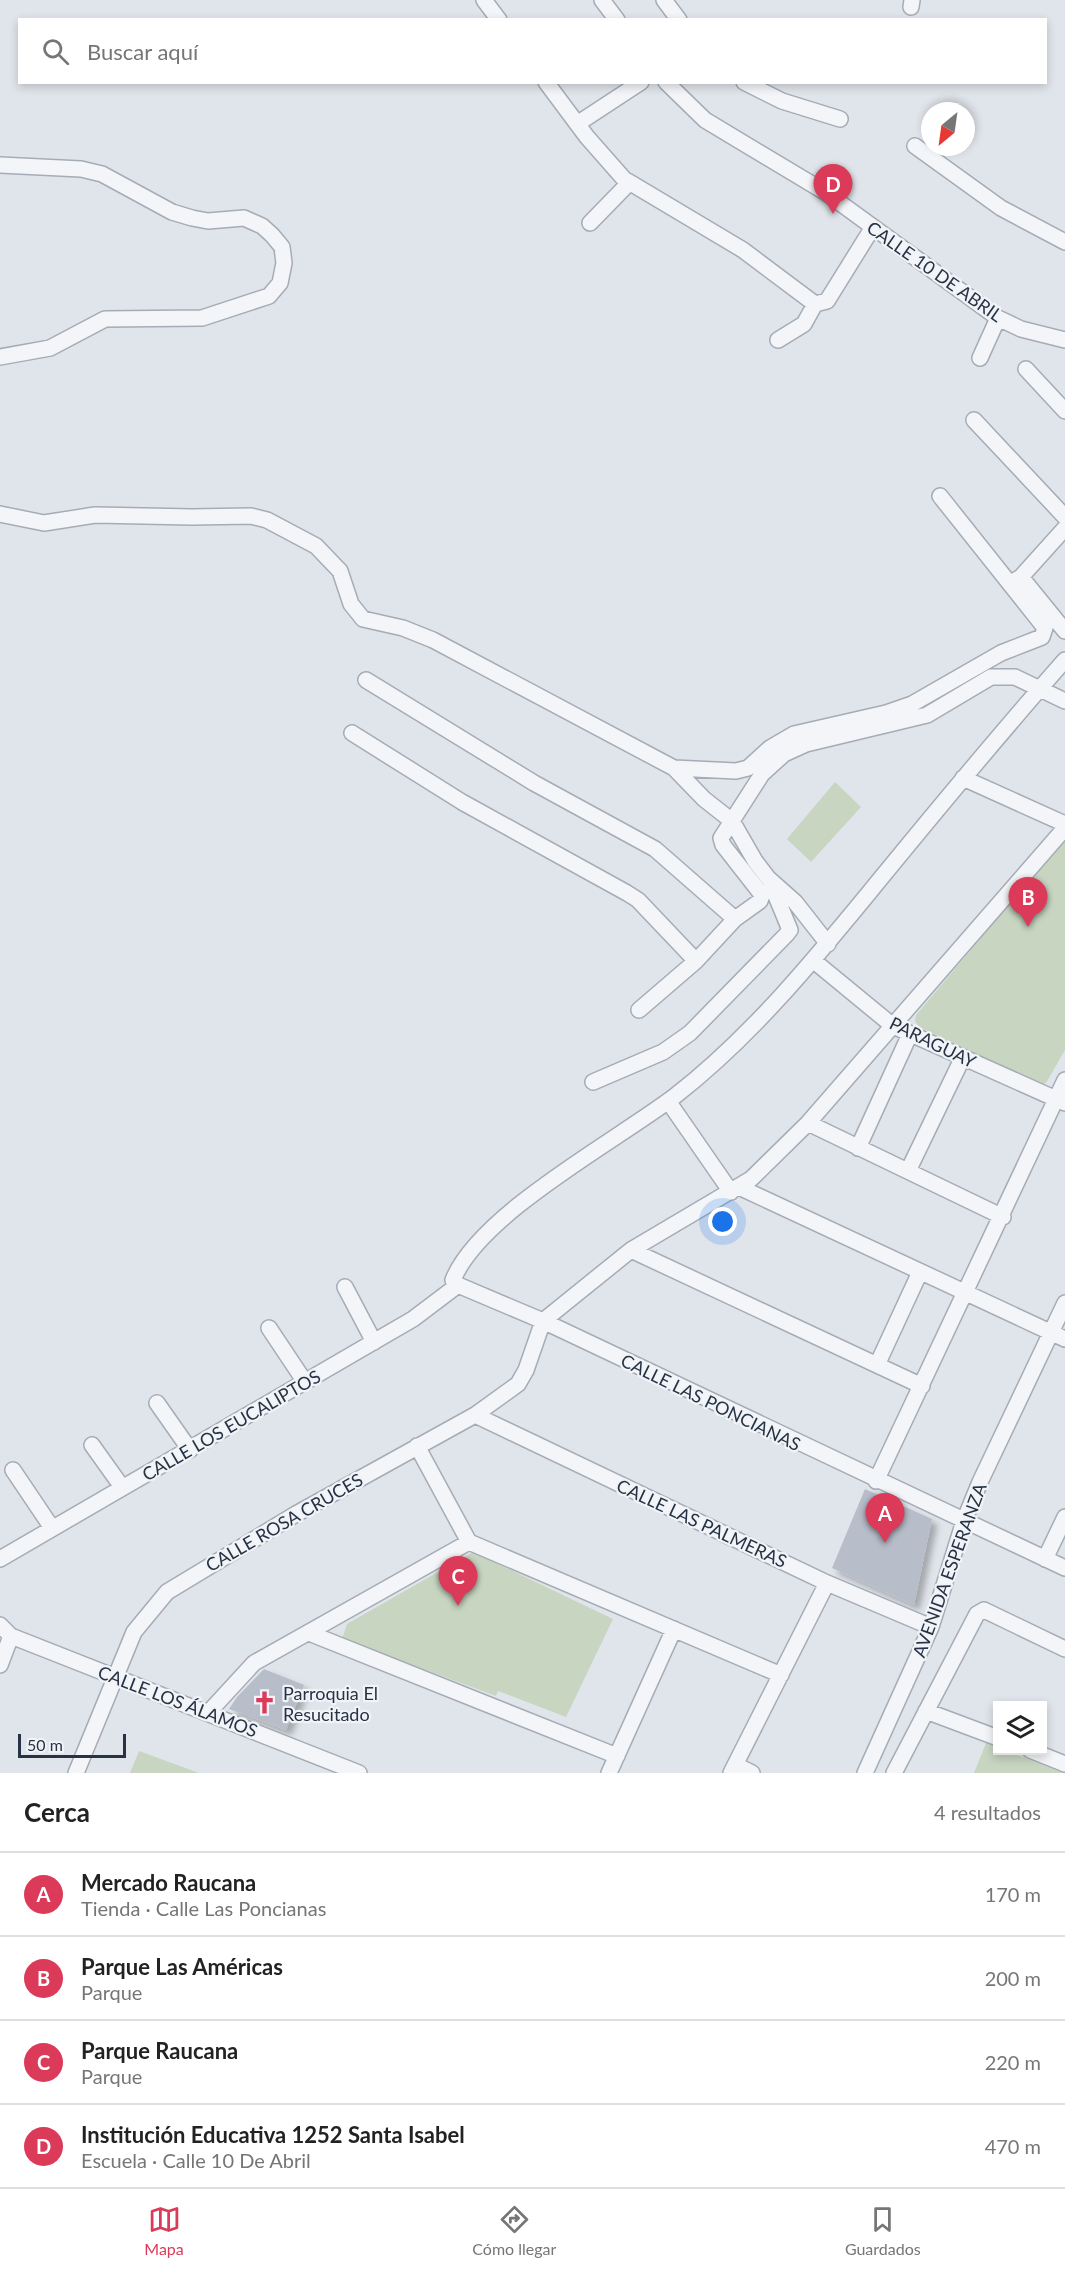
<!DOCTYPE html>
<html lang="es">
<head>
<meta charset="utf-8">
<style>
	:root { --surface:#fff; --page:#f2f2f2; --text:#222; --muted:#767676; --line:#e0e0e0; --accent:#db3a59 }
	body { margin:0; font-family:Lato,sans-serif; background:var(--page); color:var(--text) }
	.controls { position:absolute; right:18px; bottom:18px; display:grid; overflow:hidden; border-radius:0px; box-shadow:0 3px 9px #0003 }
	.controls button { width:54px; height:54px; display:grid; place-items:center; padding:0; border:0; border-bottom:2px solid var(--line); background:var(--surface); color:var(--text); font:30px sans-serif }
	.compass { position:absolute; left:921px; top:102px; width:54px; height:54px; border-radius:50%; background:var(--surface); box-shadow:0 3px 9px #0003; rotate:209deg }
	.scale { position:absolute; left:18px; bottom:15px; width:108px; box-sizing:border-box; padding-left:6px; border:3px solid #273344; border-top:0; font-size:16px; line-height:21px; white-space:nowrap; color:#273344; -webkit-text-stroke:4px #f0f4f8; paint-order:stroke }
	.you { position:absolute; left:723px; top:1222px; width:21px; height:21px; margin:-15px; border:4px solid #fff; border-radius:50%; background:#1a73e8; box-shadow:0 0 0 9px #1a73e833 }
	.badge { display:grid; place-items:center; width:39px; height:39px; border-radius:50%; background:var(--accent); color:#fff; font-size:20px; font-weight:700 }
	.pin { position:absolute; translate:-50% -50px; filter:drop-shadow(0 2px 3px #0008) }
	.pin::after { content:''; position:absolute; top:32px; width:21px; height:18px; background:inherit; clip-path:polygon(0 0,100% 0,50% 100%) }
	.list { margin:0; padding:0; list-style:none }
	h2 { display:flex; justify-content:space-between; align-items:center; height:78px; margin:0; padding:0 24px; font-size:26px }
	h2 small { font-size:20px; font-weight:400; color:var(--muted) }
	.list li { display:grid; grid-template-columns:39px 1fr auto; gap:18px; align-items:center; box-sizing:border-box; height:84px; padding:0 24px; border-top:2px solid var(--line) }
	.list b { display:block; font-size:22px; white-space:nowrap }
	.list p { margin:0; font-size:20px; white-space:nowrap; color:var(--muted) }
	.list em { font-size:20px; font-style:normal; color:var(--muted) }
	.icon { flex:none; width:33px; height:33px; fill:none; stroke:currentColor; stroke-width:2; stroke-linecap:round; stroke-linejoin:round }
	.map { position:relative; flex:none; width:1065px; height:1773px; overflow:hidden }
	.search { position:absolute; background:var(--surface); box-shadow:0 3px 9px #0003; left:18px; right:18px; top:18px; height:66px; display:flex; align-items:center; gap:15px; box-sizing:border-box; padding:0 21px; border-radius:0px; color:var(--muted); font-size:22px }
	.sheet { height:414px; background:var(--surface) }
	nav { display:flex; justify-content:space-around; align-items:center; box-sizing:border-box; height:84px; border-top:2px solid var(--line); background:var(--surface); font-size:16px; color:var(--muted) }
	nav a { display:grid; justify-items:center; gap:3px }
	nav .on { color:var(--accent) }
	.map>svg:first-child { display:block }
	.green { fill:#c7d5c1 }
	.building { fill:#b7bec9; filter:url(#shadow) }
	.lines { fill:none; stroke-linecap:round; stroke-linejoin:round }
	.minor-casing { stroke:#a5acb6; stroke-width:18 }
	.minor { stroke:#f4f5f8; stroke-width:15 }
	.labels { text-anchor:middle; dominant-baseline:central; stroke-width:4.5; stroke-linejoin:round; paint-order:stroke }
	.street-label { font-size:18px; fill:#273344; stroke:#f0f4f8 }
	.poi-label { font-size:18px; fill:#273344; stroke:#f0f4f8; text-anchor:start }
</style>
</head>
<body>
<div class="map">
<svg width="1065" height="1773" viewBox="0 0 1065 1773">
	<defs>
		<filter id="shadow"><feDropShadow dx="5.5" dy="5.5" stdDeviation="3" flood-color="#0004"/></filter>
	</defs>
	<rect width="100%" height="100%" fill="#e0e5eb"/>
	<path class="green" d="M835 782 861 807 811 862 787 839Z
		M1065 839V1050L1046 1083 1042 1084 919 1027 915 1021 916 1015Z
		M473 1552 613 1619 566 1717 498 1691 496 1696 342 1639 347 1624Z
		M986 1743 997 1747 998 1750 1007 1751 1065 1773H974Z
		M139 1751 199 1773H130Z"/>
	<path class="building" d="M865 1489 932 1519 914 1605 832 1568Z
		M264 1669 304 1685 286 1730 229 1709 237 1697Z"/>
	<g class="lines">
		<defs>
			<path id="minor" d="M484 0 499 20
				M602 0 617 20
				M664 0 679 20
				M911 7 912 0
				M546 82 587 137 624 179 743 250 815 304 827 301 873 227
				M666 82 705 120 825 192 998 318 1021 329 1065 340
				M744 82 782 101 840 119
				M577 124 641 82
				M915 146 1001 208 1065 242
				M0 165 81 169 102 174 172 212 192 218 208 221 244 218 262 226 272 235 282 247 284 263 280 283 269 296 202 318 105 319 50 348 0 357
				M590 223 629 183
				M778 340 804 324 815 304
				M980 358 998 318
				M1026 369 1065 411
				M974 420 1065 517
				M0 514 44 523 95 515 192 517 251 516 267 520 316 546 340 571 351 604 363 619 403 628 433 640 674 768 704 799 732 821 755 861 768 878 795 902 828 944
				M1021 577 1065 631
				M1011 583 1021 577 1065 528
				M366 680 534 783 655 849 735 919 760 901 762 895 723 845 721 838 762 774 784 754 806 744 927 715 991 677H1015L1065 701
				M352 733 462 802 627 893 638 900 696 961
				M674 768 736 771 748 768 770 748 794 734 886 713 912 704 1001 653 1042 637 1045 628 940 496
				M963 778 1065 824
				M814 961 893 1026 1065 1103
				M639 1010 696 961 735 919
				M593 1082 663 1052 690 1033 786 935 790 930 771 884
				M668 1101 731 1192
				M808 1123 1003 1217
				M858 1148 910 1034
				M908 1171 963 1057
				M739 1187 1065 1339
				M631 1250 922 1386
				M458 1285 453 1280C479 1214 616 1141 675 1096 756 1033 821 951 886 872 945 800 1004 729 1065 660
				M458 1285 543 1321 1065 1568
				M345 1287 374 1342
				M269 1328 305 1382
				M877 1365 920 1272
				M157 1403 190 1450
				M475 1415 827 1583 931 1627
				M92 1445 122 1487
				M417 1446 469 1542 781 1675
				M13 1470 52 1528
				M876 1481 1065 1080
				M0 1559 413 1319 458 1285
				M1045 1559 1065 1517
				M0 1625 11 1636 359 1773
				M309 1633 617 1756
				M0 1665 11 1636
				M926 1711 998 1738
				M208 1713 254 1663 469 1542
				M1030 1750 1065 1764
				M736 1765 752 1773
				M76 1773 134 1632 167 1592 296 1514 475 1415 518 1384 526 1370 543 1321 631 1250 751 1179 808 1123 1065 828
				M609 1773 674 1629
				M731 1773 827 1583
				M865 1773 931 1627 964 1521 980 1482 1065 1303
				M894 1773 977 1614 984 1610 1065 1649"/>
		</defs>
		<use href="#minor" class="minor-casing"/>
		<use href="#minor" class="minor"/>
	</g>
	<defs>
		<symbol id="church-bare" viewBox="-9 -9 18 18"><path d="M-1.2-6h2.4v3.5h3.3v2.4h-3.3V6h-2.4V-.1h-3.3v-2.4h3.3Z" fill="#db3a59" stroke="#f0f4f8" stroke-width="2.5" paint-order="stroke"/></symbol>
	</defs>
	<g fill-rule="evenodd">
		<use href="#church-bare" x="248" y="1686" width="33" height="33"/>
	</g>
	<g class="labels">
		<g class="street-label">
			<text transform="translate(935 271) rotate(35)">CALLE 10 DE ABRIL</text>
			<text transform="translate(933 1042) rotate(26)">PARAGUAY</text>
			<text transform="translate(711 1402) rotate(26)">CALLE LAS PONCIANAS</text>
			<text transform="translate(231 1425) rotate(-30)">CALLE LOS EUCALIPTOS</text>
			<text transform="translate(284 1522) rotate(-30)">CALLE ROSA CRUCES</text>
			<text transform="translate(702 1523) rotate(25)">CALLE LAS PALMERAS</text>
			<text transform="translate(949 1570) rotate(-70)">AVENIDA ESPERANZA</text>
			<text transform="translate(178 1701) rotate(21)">CALLE LOS ÁLAMOS</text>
		</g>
		<g class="poi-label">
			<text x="283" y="1693">Parroquia El<tspan x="283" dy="21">Resucitado</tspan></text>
		</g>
	</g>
</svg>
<div class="controls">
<button><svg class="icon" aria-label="layers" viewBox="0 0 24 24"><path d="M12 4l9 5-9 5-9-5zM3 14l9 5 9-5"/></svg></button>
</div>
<svg class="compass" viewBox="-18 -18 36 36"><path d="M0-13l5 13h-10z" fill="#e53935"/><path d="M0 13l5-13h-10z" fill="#767676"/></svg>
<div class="scale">50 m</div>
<div class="you"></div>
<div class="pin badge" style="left:885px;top:1543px">A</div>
<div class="pin badge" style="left:1028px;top:927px">B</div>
<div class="pin badge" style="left:458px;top:1606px">C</div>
<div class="pin badge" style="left:833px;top:214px">D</div>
<div class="search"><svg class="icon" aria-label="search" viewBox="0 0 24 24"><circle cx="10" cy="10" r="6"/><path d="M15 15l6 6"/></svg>Buscar aquí</div>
</div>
<section class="sheet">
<h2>Cerca<small>4 resultados</small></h2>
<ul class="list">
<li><span class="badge">A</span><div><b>Mercado Raucana</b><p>Tienda · Calle Las Poncianas</p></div><em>170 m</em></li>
<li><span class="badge">B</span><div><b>Parque Las Américas</b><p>Parque</p></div><em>200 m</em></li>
<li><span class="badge">C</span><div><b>Parque Raucana</b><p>Parque</p></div><em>220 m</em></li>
<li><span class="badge">D</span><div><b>Institución Educativa 1252 Santa Isabel</b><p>Escuela · Calle 10 De Abril</p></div><em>470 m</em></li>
</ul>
</section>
<nav>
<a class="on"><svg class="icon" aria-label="map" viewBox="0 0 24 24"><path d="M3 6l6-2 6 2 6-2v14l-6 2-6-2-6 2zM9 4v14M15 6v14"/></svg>Mapa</a>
<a><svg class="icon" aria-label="directions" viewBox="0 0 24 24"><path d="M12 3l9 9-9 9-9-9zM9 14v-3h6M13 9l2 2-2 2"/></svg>Cómo llegar</a>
<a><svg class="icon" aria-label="saved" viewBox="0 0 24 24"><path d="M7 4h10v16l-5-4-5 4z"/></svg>Guardados</a>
</nav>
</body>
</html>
